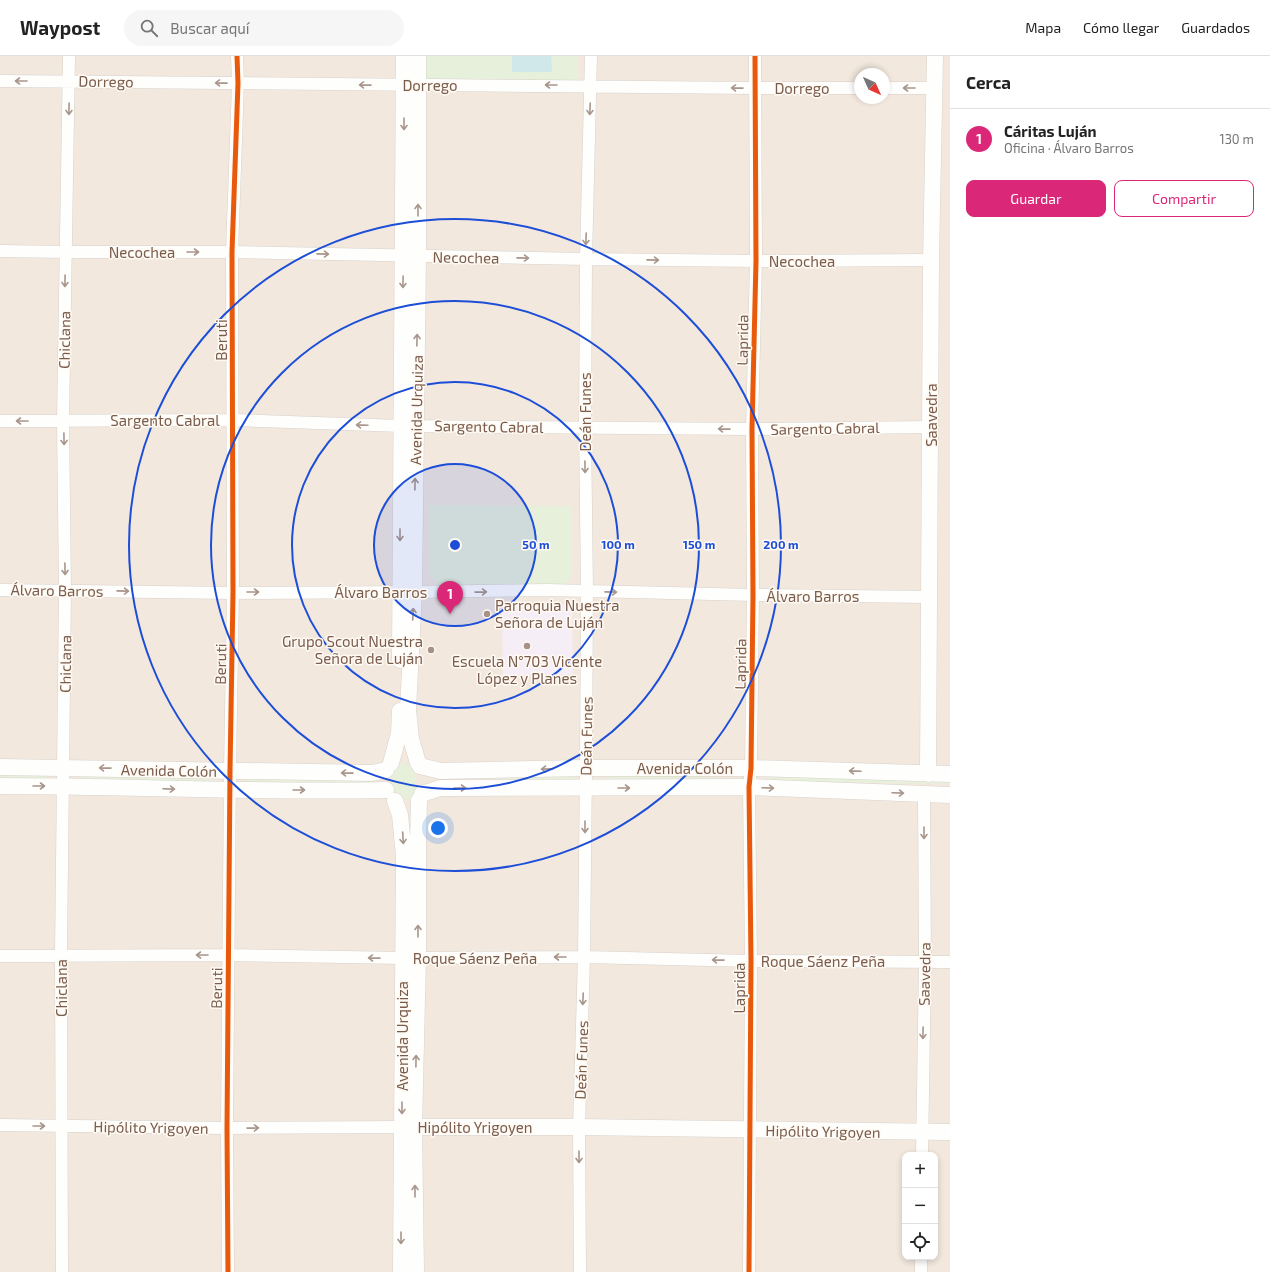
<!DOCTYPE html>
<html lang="es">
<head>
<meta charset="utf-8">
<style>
	:root { --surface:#fff; --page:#f6f6f6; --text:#222; --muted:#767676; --line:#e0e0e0; --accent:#db2777 }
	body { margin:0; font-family:"Exo 2",sans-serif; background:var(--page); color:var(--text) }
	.controls { position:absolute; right:12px; bottom:12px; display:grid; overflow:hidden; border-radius:8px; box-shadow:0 2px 6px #0003 }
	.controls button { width:36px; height:36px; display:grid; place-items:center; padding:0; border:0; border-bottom:1px solid var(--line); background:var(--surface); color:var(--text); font:20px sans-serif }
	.compass { position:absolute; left:854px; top:12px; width:36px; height:36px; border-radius:50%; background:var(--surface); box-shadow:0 2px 6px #0003; rotate:135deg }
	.you { position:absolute; left:438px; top:772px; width:14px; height:14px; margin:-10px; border:3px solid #fff; border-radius:50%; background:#1a73e8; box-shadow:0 0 0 6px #1a73e833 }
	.badge { display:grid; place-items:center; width:26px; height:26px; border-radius:50%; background:var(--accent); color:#fff; font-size:13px; font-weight:700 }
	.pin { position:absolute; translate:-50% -33px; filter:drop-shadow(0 1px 2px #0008) }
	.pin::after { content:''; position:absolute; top:21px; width:14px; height:12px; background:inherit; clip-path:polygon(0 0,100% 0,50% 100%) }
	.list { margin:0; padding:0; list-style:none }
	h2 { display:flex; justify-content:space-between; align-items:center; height:52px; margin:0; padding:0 16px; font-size:17px }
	h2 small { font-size:13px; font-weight:400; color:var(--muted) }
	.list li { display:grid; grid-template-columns:26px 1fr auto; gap:12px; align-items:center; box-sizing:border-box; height:60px; padding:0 16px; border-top:1px solid var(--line) }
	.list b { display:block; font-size:15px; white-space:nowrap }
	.list p { margin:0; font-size:13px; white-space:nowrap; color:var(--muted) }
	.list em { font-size:13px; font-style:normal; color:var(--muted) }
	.actions { display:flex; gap:8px; padding:12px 16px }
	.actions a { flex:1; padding:9px 0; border:1px solid var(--accent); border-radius:8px; text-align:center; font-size:14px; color:var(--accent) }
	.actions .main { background:var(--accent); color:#fff }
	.icon { flex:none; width:22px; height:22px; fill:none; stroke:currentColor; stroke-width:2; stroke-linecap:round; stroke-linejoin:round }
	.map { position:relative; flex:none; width:950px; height:1216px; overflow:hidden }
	header { display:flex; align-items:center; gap:24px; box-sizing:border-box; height:56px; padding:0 20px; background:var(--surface); border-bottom:1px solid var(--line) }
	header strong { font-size:19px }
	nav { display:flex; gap:22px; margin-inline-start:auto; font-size:14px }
	.search { width:280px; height:36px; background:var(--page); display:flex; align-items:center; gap:10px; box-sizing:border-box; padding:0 14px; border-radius:22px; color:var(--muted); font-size:15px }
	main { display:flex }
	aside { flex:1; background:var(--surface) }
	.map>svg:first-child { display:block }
	.residential { fill:#f2e8de; fill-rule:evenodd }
	.education { fill:#f6eef6 }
	.green { fill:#e7f0db }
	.water { fill:#d0e8ea }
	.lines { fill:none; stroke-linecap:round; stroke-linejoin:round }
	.street-casing { stroke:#d7d1cb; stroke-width:13 }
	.secondary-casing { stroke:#d9d2cb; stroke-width:17 }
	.street { stroke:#fefefd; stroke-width:12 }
	.secondary { stroke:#fefefd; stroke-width:16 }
	.cycleway-casing { stroke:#fffaf3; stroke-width:8 }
	.cycleway { stroke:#e8590c; stroke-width:5 }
	.oneway { stroke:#a8958b }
	.ring { fill:none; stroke:#1d4ed8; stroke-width:2 }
	.poi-dot { fill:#a69286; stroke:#fffaf3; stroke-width:1.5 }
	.labels { text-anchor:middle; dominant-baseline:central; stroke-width:3; stroke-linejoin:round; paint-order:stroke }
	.street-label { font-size:15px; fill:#7a5c4d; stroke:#fffaf3 }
	.poi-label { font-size:15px; fill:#7a5c4d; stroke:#fffaf3; text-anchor:start }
	.centre { fill:#1d4ed8; stroke:#fffaf3; stroke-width:2 }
	.ring-label { font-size:12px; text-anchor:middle; font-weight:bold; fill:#1d4ed8; stroke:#fffaf3; stroke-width:3; stroke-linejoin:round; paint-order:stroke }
</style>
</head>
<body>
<header>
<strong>Waypost</strong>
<div class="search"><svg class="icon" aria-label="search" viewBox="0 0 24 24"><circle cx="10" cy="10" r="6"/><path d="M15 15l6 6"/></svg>Buscar aquí</div>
<nav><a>Mapa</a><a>Cómo llegar</a><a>Guardados</a></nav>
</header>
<main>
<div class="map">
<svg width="950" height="1216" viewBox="0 0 950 1216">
	<rect width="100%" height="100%" fill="#f9f5f0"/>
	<path class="residential" d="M0 0H950V1216H0ZM860 18H884V42H860ZM905 1099H935V1201H905Z"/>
	<path class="education" d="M572 548 573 618 503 619 502 549Z"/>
	<path class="green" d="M423 0H578V30H422Z
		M430 449 571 450 572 521 565 528 439 530 430 519Z
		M403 707C415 708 416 716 416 727 416 731 417 736 414 739 408 747 394 743 392 733 390 723 392 711 403 707Z
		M0 718 46 719V723L0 722Z
		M606 719 734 722V726L606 723Z
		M82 720 211 723 210 727 82 724Z
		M575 720V724L447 722Z
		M770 721 950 724V728L770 725Z
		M243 722 372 724V728L243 726Z"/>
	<path class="water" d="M512 0H551L552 16H512Z"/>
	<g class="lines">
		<defs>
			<path id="street" d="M0 25 755 32H860
				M884 32H935
				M0 195 66 196H232L586 203 756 205 931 204
				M0 365 234 364 401 370 752 373 931 371
				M0 534 233 537 414 536 547 534 753 539 930 541
				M0 900 229 899 403 902 584 901 751 905 950 906
				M0 1069 227 1072 402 1071
				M922 1099 925 906 924 738
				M62 1216 61 899 65 534 63 364 69 0
				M228 1216 227 1072 230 715 233 537 232 196 238 27 237 0
				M580 1216 579 1071 584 901 586 712 587 535 585 371 586 203 591 0
				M749 1216 751 905 749 731 751 712 753 539 752 373 756 205 755 0
				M921 1216V1201"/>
			<path id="secondary" d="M400 604 404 0
				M391 707 399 677 400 655
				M418 707 411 683 408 654 414 536 418 200V0
				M420 710 441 715 586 712H751L950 718
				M0 711 372 717 386 714
				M928 718 931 204 935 0
				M0 730C129 730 257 737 386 734
				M422 738 440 732 749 731 950 739
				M395 745 400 759 404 800 401 1216
				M402 1071H579L950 1076
				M416 1216 414 1071 418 902V786L419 744"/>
		</defs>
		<use href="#street" class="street-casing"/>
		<use href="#secondary" class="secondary-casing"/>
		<use href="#street" class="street"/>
		<use href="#secondary" class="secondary"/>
		<defs>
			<path id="cycleway" d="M228 1216 227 1072 230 715 233 537 232 196 238 27 237 0
				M749 1216 751 905 749 731 751 712 753 539 752 373 756 205 755 0"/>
		</defs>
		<use href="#cycleway" class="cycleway-casing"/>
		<use href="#cycleway" class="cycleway"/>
	</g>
	<defs><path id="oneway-shaft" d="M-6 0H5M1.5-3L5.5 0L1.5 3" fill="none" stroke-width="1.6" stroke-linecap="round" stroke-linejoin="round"/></defs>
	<g class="oneway">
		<use href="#oneway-shaft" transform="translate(21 25) rotate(180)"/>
		<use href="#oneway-shaft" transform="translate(221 27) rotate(-179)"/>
		<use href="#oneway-shaft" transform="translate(365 29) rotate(-179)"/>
		<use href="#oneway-shaft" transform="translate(551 29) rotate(-180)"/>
		<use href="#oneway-shaft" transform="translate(737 32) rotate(-179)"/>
		<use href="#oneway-shaft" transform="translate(909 32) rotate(180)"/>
		<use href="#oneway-shaft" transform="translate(69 53) rotate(91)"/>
		<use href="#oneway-shaft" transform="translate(590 53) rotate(92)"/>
		<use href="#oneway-shaft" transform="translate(404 68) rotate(90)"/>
		<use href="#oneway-shaft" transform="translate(418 154) rotate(-90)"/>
		<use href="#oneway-shaft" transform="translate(586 183) rotate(92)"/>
		<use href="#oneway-shaft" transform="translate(193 196)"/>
		<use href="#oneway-shaft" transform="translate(323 198) rotate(1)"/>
		<use href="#oneway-shaft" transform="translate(523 202) rotate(1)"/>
		<use href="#oneway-shaft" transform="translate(653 204) rotate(1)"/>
		<use href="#oneway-shaft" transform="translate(65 225) rotate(91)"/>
		<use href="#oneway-shaft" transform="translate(403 226) rotate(91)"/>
		<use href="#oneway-shaft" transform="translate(417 284) rotate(-89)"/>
		<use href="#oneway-shaft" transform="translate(22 365) rotate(180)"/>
		<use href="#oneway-shaft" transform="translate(362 369) rotate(-178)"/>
		<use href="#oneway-shaft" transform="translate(724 373) rotate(-179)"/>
		<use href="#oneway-shaft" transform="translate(64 383) rotate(89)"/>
		<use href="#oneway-shaft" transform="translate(585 411) rotate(89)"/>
		<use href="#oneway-shaft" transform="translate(415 428) rotate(-89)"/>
		<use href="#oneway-shaft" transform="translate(400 479) rotate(90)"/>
		<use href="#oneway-shaft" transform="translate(65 513) rotate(89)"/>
		<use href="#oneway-shaft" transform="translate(123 535) rotate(1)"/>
		<use href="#oneway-shaft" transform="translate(253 536)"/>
		<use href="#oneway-shaft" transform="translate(481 536) rotate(-1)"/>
		<use href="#oneway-shaft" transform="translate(611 536) rotate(1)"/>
		<use href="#oneway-shaft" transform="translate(413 558) rotate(-87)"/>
		<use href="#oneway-shaft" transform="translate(105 712) rotate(-179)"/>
		<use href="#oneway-shaft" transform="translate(547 713) rotate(179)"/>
		<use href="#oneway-shaft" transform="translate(855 715) rotate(-178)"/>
		<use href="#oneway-shaft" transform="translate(347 717) rotate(-179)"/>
		<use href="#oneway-shaft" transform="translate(39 730)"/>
		<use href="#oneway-shaft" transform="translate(460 732)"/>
		<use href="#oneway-shaft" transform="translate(624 732)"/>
		<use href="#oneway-shaft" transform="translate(768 732) rotate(2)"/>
		<use href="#oneway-shaft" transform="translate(169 733) rotate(2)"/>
		<use href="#oneway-shaft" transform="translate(299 734)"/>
		<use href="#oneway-shaft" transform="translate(898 737) rotate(2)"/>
		<use href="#oneway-shaft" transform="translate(585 771) rotate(90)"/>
		<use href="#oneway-shaft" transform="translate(924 777) rotate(90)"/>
		<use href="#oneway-shaft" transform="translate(403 782) rotate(87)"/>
		<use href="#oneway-shaft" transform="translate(418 875) rotate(-90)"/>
		<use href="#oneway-shaft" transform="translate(202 899) rotate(180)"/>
		<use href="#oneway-shaft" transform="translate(560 901) rotate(180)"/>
		<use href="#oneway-shaft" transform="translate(374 902) rotate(-179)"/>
		<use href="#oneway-shaft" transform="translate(718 904) rotate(-179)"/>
		<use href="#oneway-shaft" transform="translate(583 943) rotate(92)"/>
		<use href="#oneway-shaft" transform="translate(923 977) rotate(91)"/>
		<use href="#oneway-shaft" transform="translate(416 1005) rotate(-89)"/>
		<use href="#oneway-shaft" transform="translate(402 1052) rotate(90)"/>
		<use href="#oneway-shaft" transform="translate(39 1070)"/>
		<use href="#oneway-shaft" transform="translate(253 1072) rotate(-1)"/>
		<use href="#oneway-shaft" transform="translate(579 1101) rotate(90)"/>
		<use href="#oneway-shaft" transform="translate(415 1135) rotate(-90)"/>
		<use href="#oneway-shaft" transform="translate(401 1182) rotate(90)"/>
	</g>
	<circle cx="455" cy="489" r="81" fill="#1d4ed8" fill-opacity=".12"/>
	<g class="ring">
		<circle cx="455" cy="489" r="81"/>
		<circle cx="455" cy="489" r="163"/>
		<circle cx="455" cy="489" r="244"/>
		<circle cx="455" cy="489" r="326"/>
	</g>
	<g class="poi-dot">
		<circle cx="487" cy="558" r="4"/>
		<circle cx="527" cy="590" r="4"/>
		<circle cx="431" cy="594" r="4"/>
	</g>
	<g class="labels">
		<g class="street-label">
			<text transform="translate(106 25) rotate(1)">Dorrego</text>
			<text x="430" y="29">Dorrego</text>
			<text x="802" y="32">Dorrego</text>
			<text x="142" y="196">Necochea</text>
			<text transform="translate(466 201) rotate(1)">Necochea</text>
			<text x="802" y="205">Necochea</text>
			<text transform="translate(64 284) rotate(-89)">Chiclana</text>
			<text transform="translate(221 284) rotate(-90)">Beruti</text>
			<text transform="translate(742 284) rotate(-89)">Laprida</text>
			<text transform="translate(416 354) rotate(-89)">Avenida Urquiza</text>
			<text transform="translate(585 356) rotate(-90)">Deán Funes</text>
			<text transform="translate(931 359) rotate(-90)">Saavedra</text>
			<text x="165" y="364">Sargento Cabral</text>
			<text transform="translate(489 370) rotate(1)">Sargento Cabral</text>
			<text transform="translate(825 372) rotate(-1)">Sargento Cabral</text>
			<text transform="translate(57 534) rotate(1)">Álvaro Barros</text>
			<text x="381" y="536">Álvaro Barros</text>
			<text x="813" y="540">Álvaro Barros</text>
			<text transform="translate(65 608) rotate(-89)">Chiclana</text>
			<text transform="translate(220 608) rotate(-89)">Beruti</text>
			<text transform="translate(740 608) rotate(-89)">Laprida</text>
			<text transform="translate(586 680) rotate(-89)">Deán Funes</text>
			<text x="685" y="712">Avenida Colón</text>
			<text transform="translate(169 714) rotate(1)">Avenida Colón</text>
			<text x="475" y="902">Roque Sáenz Peña</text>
			<text x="823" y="905">Roque Sáenz Peña</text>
			<text transform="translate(924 918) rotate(-89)">Saavedra</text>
			<text transform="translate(61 932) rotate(-90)">Chiclana</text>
			<text transform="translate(216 932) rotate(-89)">Beruti</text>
			<text transform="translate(739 932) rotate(-90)">Laprida</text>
			<text transform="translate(402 980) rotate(-90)">Avenida Urquiza</text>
			<text transform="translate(581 1004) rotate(-88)">Deán Funes</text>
			<text transform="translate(151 1071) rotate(1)">Hipólito Yrigoyen</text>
			<text x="475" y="1071">Hipólito Yrigoyen</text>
			<text transform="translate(823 1075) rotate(1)">Hipólito Yrigoyen</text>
		</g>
		<g class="poi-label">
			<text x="495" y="549">Parroquia Nuestra<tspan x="495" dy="17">Señora de Luján</tspan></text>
			<text x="423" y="585" text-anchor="end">Grupo Scout Nuestra<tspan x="423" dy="17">Señora de Luján</tspan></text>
			<text x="527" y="605" text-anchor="middle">Escuela N°703 Vicente<tspan x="527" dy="17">López y Planes</tspan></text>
		</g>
	</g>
	<circle cx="455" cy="489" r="6" class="centre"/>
	<g class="ring-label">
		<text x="536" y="493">50 m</text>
		<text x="618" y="493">100 m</text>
		<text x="699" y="493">150 m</text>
		<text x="781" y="493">200 m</text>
	</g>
</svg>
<div class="controls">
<button>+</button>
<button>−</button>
<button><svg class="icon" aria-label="locate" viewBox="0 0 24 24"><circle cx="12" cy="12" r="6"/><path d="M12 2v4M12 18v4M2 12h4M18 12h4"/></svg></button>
</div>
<svg class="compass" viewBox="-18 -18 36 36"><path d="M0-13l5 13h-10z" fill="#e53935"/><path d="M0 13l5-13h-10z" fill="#767676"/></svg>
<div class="you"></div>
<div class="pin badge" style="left:450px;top:558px">1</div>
</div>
<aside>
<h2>Cerca<small></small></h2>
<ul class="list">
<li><span class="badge">1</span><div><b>Cáritas Luján</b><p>Oficina · Álvaro Barros</p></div><em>130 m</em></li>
</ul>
<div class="actions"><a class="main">Guardar</a><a>Compartir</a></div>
</aside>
</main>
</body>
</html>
